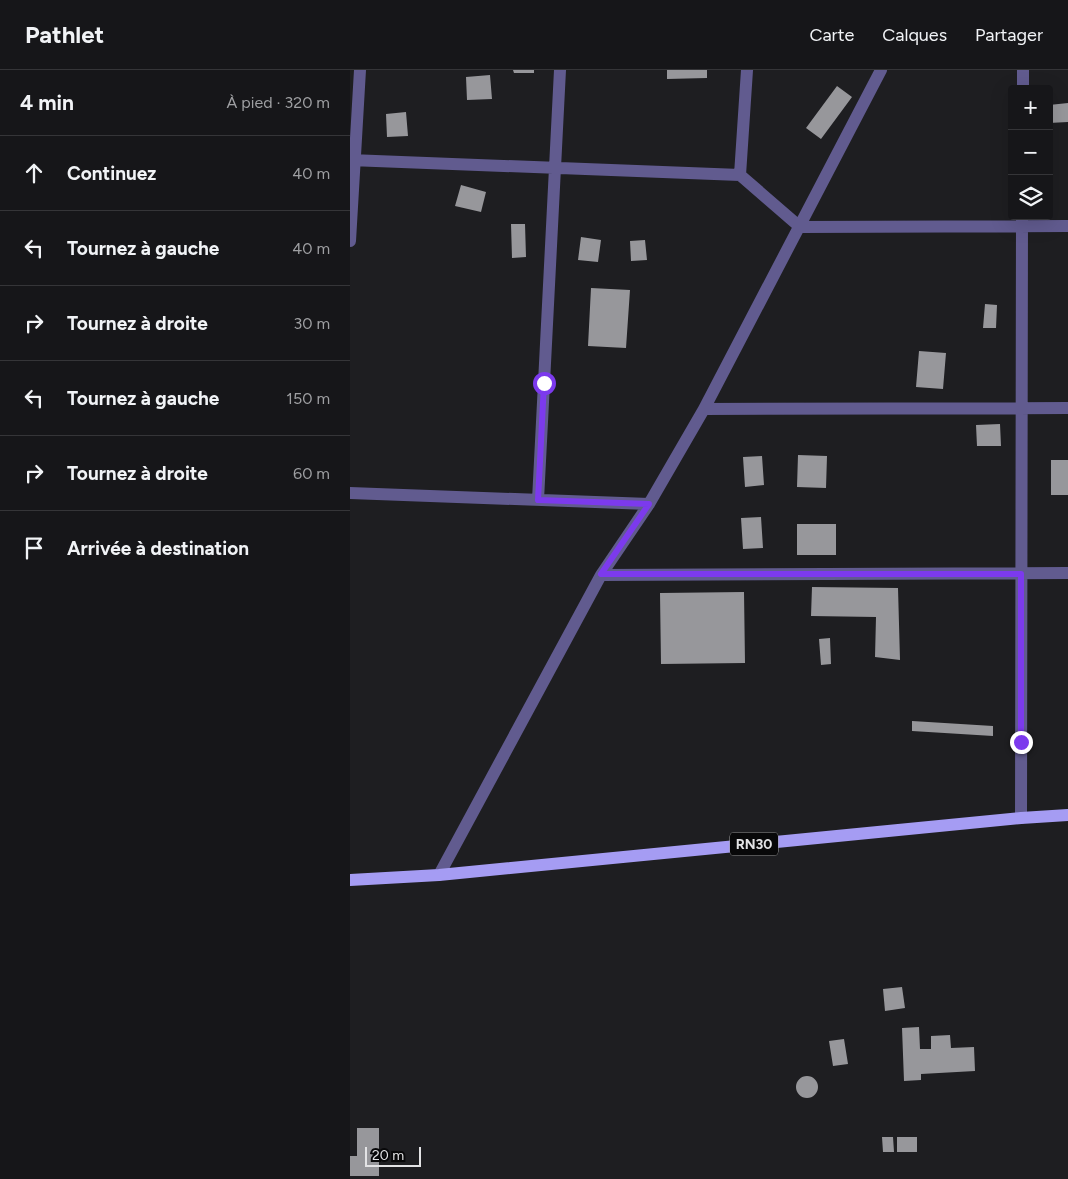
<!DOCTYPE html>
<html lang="fr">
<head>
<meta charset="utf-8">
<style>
	:root { --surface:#161619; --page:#1f1f22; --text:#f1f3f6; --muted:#9e9fa2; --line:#353538 }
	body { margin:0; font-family:Figtree,sans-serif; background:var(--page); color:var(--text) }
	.controls { position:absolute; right:15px; top:15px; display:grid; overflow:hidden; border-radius:5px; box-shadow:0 5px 20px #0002 }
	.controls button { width:45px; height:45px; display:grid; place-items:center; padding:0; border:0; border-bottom:1px solid var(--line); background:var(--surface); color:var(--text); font:25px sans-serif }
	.scale { position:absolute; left:15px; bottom:12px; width:56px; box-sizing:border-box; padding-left:5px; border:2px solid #e3e3e5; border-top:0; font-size:14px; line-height:18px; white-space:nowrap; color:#e3e3e5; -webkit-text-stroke:4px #080809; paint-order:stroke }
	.stop { position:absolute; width:15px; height:15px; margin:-11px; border:4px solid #7c3aed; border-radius:50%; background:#fff }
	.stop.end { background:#7c3aed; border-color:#fff; box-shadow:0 1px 5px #0008 }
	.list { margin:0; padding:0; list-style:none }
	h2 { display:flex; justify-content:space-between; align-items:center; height:65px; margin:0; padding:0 20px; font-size:21px }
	h2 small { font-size:16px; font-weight:400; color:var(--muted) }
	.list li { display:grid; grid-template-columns:32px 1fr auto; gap:15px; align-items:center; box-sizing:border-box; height:75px; padding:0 20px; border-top:1px solid var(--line) }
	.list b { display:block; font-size:19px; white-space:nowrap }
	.list em { font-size:16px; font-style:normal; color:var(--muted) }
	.icon { flex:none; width:28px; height:28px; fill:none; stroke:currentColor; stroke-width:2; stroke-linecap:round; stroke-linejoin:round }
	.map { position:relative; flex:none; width:718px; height:1109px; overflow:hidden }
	header { display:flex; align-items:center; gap:30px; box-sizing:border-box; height:70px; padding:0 25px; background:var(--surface); border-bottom:1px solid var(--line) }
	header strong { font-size:24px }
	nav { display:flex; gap:28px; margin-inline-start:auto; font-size:18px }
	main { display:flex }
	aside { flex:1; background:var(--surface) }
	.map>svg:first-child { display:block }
	.building { fill:#97979b }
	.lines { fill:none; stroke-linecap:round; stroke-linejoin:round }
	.minor { stroke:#615b8f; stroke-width:12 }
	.major { stroke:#a59cf3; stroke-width:12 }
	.route { stroke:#7c3aed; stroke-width:6 }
	.labels { text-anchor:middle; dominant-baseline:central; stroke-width:5; stroke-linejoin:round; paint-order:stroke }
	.shield { fill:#080809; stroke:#a1a1a3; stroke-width:1 }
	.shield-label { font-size:14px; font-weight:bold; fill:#e3e3e5 }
</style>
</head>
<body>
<header>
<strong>Pathlet</strong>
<nav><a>Carte</a><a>Calques</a><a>Partager</a></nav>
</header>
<main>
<aside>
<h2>4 min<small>À pied · 320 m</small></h2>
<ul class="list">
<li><svg class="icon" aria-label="ahead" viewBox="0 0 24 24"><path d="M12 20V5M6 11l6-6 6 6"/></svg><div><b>Continuez</b></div><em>40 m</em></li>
<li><svg class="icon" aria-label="left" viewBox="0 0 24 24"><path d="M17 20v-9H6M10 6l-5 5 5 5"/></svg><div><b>Tournez à gauche</b></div><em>40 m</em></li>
<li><svg class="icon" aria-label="right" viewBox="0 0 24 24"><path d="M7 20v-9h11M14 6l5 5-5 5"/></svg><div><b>Tournez à droite</b></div><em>30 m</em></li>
<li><svg class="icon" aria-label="left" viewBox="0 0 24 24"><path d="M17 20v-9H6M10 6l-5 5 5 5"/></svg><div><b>Tournez à gauche</b></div><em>150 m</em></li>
<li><svg class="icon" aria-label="right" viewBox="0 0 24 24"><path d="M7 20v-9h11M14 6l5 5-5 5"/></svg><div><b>Tournez à droite</b></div><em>60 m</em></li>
<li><svg class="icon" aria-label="arrive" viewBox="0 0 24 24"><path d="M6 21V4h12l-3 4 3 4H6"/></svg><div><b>Arrivée à destination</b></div></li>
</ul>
</aside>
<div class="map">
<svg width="718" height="1109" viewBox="0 0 718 1109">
	<rect width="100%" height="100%" fill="#1e1e21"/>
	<path class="building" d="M163 0H184V3H164Z
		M317 0H357V8L317 9Z
		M140 5 142 29 117 30 116 7Z
		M487 16 502 27 471 69 456 58Z
		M718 33V52L699 53V35Z
		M56 42 58 66 37 67 36 44Z
		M111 115 136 122 131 142 105 136Z
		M161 154H175L176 187 162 188Z
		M231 167 251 170 248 192 228 190Z
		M295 170 297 190 281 191 280 171Z
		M241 218 280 220 276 278 238 276Z
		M635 234 647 235 646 258H633Z
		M569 281 596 283 593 319 566 317Z
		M650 354 651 376H627L626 355Z
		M448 385 477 386 476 418 447 417Z
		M412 386 414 415 395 417 393 387Z
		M701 390H718V425H701Z
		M411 447 413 478 393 479 391 448Z
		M447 454H486V485H447Z
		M462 517 548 518 550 590 525 587 526 547 461 546Z
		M394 522 395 593 311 594 310 523Z
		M480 568 481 594 471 595 469 569Z
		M562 651 643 656V666L562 661Z
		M552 917 555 938 535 941 533 919Z
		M569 957 570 979H581V966L600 965 601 978 624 977 625 1001 571 1004V1010L554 1011 552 958Z
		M494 969 498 994 483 996 479 971Z
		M446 1017a11 11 0 1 1 22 0a11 11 0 1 1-22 0Z
		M7 1058H29V1106H0V1086H7Z
		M532 1067H543L544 1082H533Z
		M547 1067H567V1082H547Z"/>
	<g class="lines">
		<path class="minor" d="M673 19V0
			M0 90 390 105 450 157 718 156
			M390 105 397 0
			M0 171 10 0
			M354 339 718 338
			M0 423 299 434
			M188 430 210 0
			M251 505 718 503
			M671 748 672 146
			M89 805 251 505 299 434 354 339 531 0"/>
		<path class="major" d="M0 810 89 805 671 748 718 745"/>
	</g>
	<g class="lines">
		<path class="route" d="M194 313 188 430 299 434 251 504H671V672"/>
	</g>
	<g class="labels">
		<rect class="shield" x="380" y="762.5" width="48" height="23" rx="4"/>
		<g class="shield-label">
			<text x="404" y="774">RN30</text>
		</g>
	</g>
</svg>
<div class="controls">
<button>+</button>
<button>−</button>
<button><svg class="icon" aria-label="layers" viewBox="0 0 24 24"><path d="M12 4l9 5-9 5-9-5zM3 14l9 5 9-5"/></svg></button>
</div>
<div class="scale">20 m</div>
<div class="stop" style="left:194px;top:313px"></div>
<div class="stop end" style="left:671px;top:672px"></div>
</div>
</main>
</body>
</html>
